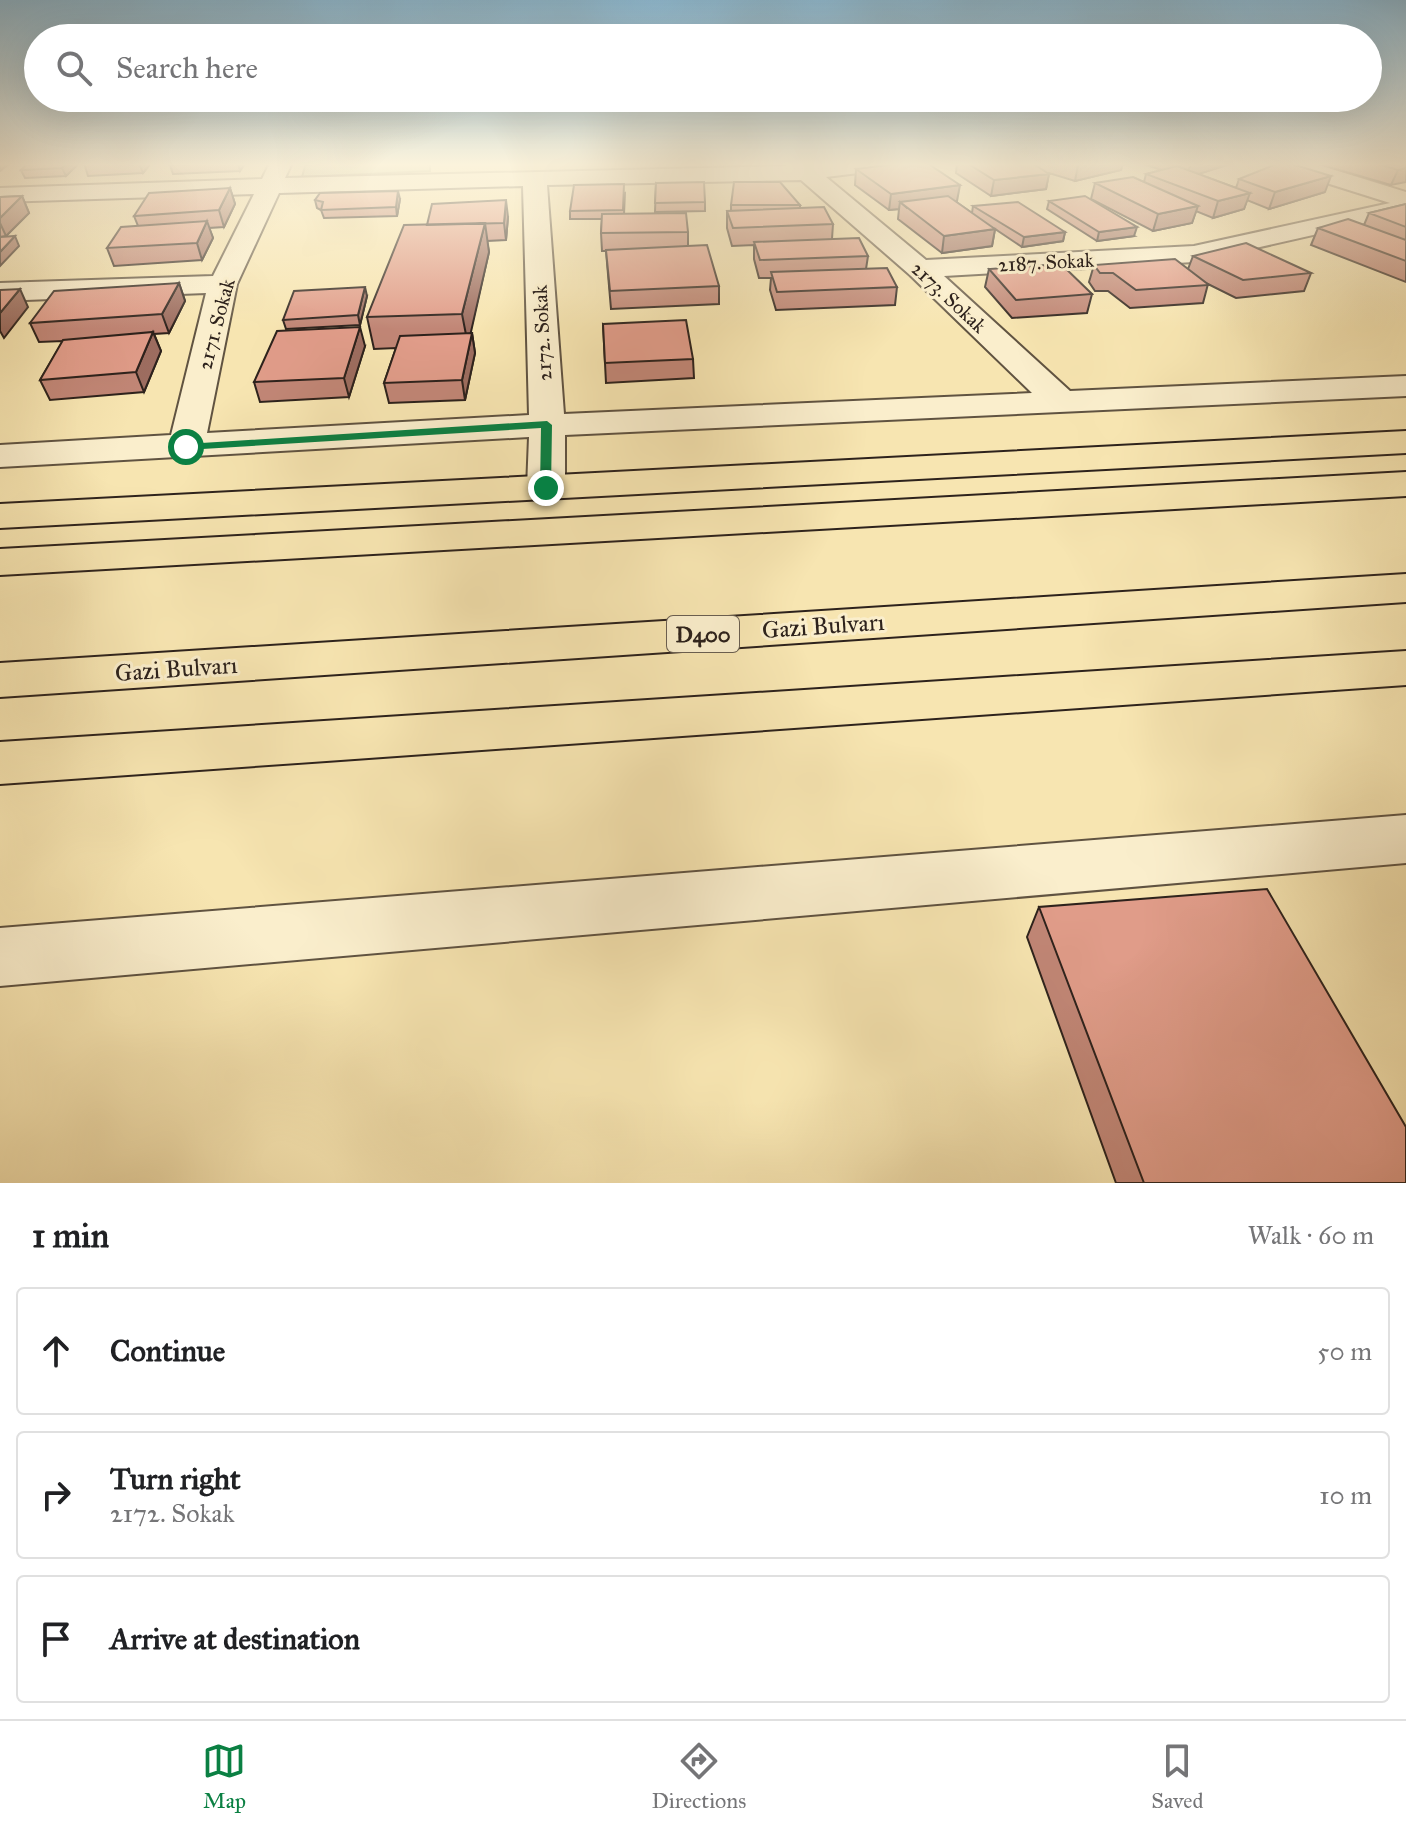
<!DOCTYPE html>
<html lang="en">
<head>
<meta charset="utf-8">
<style>
	:root { --surface:#fff; --page:#f6f6f6; --text:#202124; --muted:#757577; --line:#e0e0e0; --accent:#0b8043 }
	body { margin:0; font-family:"IM FELL Great Primer",serif; background:var(--page); color:var(--text) }
	.stop { position:absolute; width:24px; height:24px; margin:-18px; border:6px solid #0b8043; border-radius:50%; background:#fff }
	.stop.end { background:#0b8043; border-color:#fff; box-shadow:0 2px 8px #0008 }
	.list { margin:0; padding:0; list-style:none }
	h2 { display:flex; justify-content:space-between; align-items:center; height:104px; margin:0; padding:0 32px; font-size:34px }
	h2 small { font-size:26px; font-weight:400; color:var(--muted) }
	.list li { display:grid; grid-template-columns:52px 1fr auto; gap:24px; align-items:center; box-sizing:border-box; height:128px; margin:0 16px 16px; padding:0 16px; border:2px solid var(--line); border-radius:8px }
	.list b { display:block; font-size:30px; white-space:nowrap }
	.list p { margin:0; font-size:26px; white-space:nowrap; color:var(--muted) }
	.list em { font-size:26px; font-style:normal; color:var(--muted) }
	.icon { flex:none; width:44px; height:44px; fill:none; stroke:currentColor; stroke-width:2; stroke-linecap:round; stroke-linejoin:round }
	.map { position:relative; flex:none; width:1406px; height:1183px; overflow:hidden }
	.search { position:absolute; background:var(--surface); box-shadow:0 8px 32px #0002; left:24px; right:24px; top:24px; height:88px; display:flex; align-items:center; gap:20px; box-sizing:border-box; padding:0 28px; border-radius:44px; color:var(--muted); font-size:30px }
	.sheet { height:536px; background:var(--surface) }
	nav { display:flex; justify-content:space-around; align-items:center; box-sizing:border-box; height:112px; border-top:2px solid var(--line); background:var(--surface); font-size:22px; color:var(--muted) }
	nav a { display:grid; justify-items:center; gap:4px }
	nav .on { color:var(--accent) }
	.map>svg:first-child { display:block }
	.green { fill:#bbc58d; stroke:#747454; stroke-width:2 }
	.lines { fill:none; stroke-linecap:round; stroke-linejoin:round }
	.street-casing { stroke:#605341; stroke-width:4 }
	.highway-casing { stroke:#2d221c; stroke-width:4 }
	.street { fill:#faeecc; fill-rule:evenodd }
	.highway { fill:#f7e5b1; fill-rule:evenodd }
	.wall { fill:#c18676; stroke:#2d221c; stroke-width:2 }
	.shaded-wall { fill:#9d6d60; stroke:#2d221c; stroke-width:2 }
	.building { fill:#e09c89; stroke:#2d221c; stroke-width:2 }
	.route { fill:#0b8043 }
	.labels { text-anchor:middle; dominant-baseline:central; stroke-width:6; stroke-linejoin:round; paint-order:stroke }
	.far-street-label { font-size:20px; fill:#2d221c; stroke:#faeecc }
	.shield { fill:#faeecc; stroke:#6a5f51; stroke-width:2 }
	.shield-label { font-size:22px; font-weight:bold; fill:#2d221c }
	.street-label { font-size:24px; fill:#2d221c; stroke:#faeecc }
</style>
</head>
<body>
<div class="map">
<svg width="1406" height="1183" viewBox="0 0 1406 1183">
	<rect width="100%" height="100%" fill="#f7e5b1"/>
	<filter id="stains"><feTurbulence type="fractalNoise" baseFrequency=".0025" numOctaves="4"/><feColorMatrix values="0 0 0 0 .2 0 0 0 0 .09 0 0 0 0 .02 0 0 0 .5 -.17"/></filter>
	<radialGradient id="worn" r=".72"><stop offset=".6" stop-color="#630" stop-opacity="0"/><stop offset="1" stop-color="#630" stop-opacity=".3"/></radialGradient>
	<path class="green" d="M306 163H430V171L302 177Z"/>
	<g class="lines">
		<defs>
			<path id="street" d="M270 163H292L285 178 786 166 784 163H894L883 170 826 177 926 260 1194 246 1390 203 1279 168 1276 163H1312L1406 192V214L1194 262 944 276 1070 391 1406 376V396L565 435V488L560 496 546 500 532 496 527 488 529 437 0 467V445L171 435 206 293 0 301V283L213 276 254 194 0 202V188L262 179ZM801 180 910 275 1032 393 564 414 547 185ZM523 186 529 415 207 433 237 284 279 193Z
				M1406 815V863L0 986V928Z"/>
			<path id="highway" d="M1406 431V453L0 528V504Z
				M1406 472V496L0 575V549Z
				M1406 574V602L0 697V663Z
				M1406 651V685L0 784V742Z"/>
		</defs>
		<use href="#street" class="street-casing"/>
		<use href="#highway" class="highway-casing"/>
		<use href="#street" class="street"/>
		<use href="#highway" class="highway"/>
	</g>
	<path class="wall" d="M79 163 66 176 25 178 21 170Z
		M84 163H151L143 173 88 176Z
		M172 163H245L240 171 173 174 170 165Z
		M957 163H1123L1121 170 1075 181 1049 173 1046 189 991 196 956 173Z
		M1140 163H1228L1227 165 1198 174 1236 188 1239 179 1325 192 1269 209 1247 200 1244 209 1213 218 1196 211 1192 223 1153 231 1091 199 1095 183 1144 182 1146 174 1162 170Z
		M1315 163H1406L1391 185Z
		M856 169 957 201H955L972 213 973 206 1065 232 1063 241 1022 247 995 229 992 246 942 253 898 219 899 209 889 210 855 185Z
		M656 183 705 202V211L655 212Z
		M230 188 235 204 224 227 209 228 213 238 202 260 114 266 107 248 138 226 134 216Z
		M625 193 624 214 688 232V246L719 286V304L611 309 606 251H602L601 233 602 219H570V211Z
		M22 196 29 213 6 236 0 237V197Z
		M400 199 397 216 324 218 321 210 317 208 315 200Z
		M1049 201 1134 236 1097 241 1047 209Z
		M1406 204V282L1311 245 1318 228 1364 225 1369 213Z
		M731 205H800V208L833 224 832 239 868 256 866 269 897 287 895 305 776 310 770 290 771 278H759L754 259V245L732 246 727 228V211H731Z
		M508 217 506 240 487 241 489 252 470 333H472L475 353 465 400 389 403 384 383 396 348 374 349 367 317 427 225Z
		M1193 256 1311 273 1304 291 1236 298 1208 284 1203 303 1130 308 1108 291H1095L1089 282 1094 265 1188 269Z
		M989 269 1092 294 1087 313 1012 318 985 287Z
		M179 283 185 301 169 333 154 334 161 351 144 392 50 400 40 380 63 341 39 342 30 323Z
		M367 296 360 325 286 329 283 320Z
		M603 324 693 359 694 378 606 383Z
		M365 346 349 397 260 402 254 382Z
		M1039 907 1406 1183H1116L1027 937Z"/>
	<path class="shaded-wall" d="M0 163H10L0 171Z
		M67 163H79L66 176 62 168Z
		M139 163H151L143 173Z
		M238 163H245L240 171Z
		M1088 163H1123L1121 170 1075 181 1078 165Z
		M1191 163H1228L1227 165 1186 178Z
		M1406 168V182L1391 185 1398 170Z
		M1049 174 1046 189 991 196 994 180Z
		M1331 176 1325 192 1269 209 1275 192Z
		M960 185 957 201 907 208 900 202 899 209 889 210 891 194Z
		M230 188 235 204 224 227 219 210Z
		M398 191 400 199 397 216 396 207Z
		M1250 193 1244 209 1213 218 1218 201Z
		M22 196 29 213 6 236 0 223V218Z
		M506 200 508 217 506 240 504 223Z
		M1198 206 1192 223 1153 231 1158 214Z
		M207 221 213 238 202 260 197 243Z
		M485 223 489 252 468 345 462 314Z
		M1137 227 1134 236 1097 241 1099 232Z
		M995 229 992 246 942 253 944 236Z
		M1065 232 1063 241 1022 247 1024 237Z
		M15 236 19 246 0 266V252Z
		M179 283 185 301 169 333 162 314Z
		M365 287 367 296 360 325 358 315Z
		M20 289 28 307 4 338 0 331V313Z
		M360 327 365 346 349 397 344 378Z
		M153 332 161 351 144 392 136 372Z
		M472 333 475 353 465 400 462 380Z"/>
	<path class="building" d="M28 163H67L62 168 21 170Z
		M172 163H218L170 165Z
		M903 163H927L960 185 891 194 856 169Z
		M967 163H1032L1049 174 994 180Z
		M1279 163H1289L1331 176 1275 192 1239 179Z
		M1375 163H1406V168L1398 170Z
		M1177 166 1250 193 1218 201 1146 174Z
		M1133 177 1198 206 1158 214 1095 183Z
		M704 182 705 202 655 203 656 183Z
		M734 182H780L800 205H731Z
		M624 184 623 210 570 211 574 185Z
		M230 188 219 210 134 216 149 193Z
		M398 191 396 207 321 210 323 202 315 200 320 193Z
		M22 196 0 218V197Z
		M948 196 995 229 944 236 900 202Z
		M1085 196 1137 227 1099 232 1049 201Z
		M506 200 504 223 427 225 432 204Z
		M1018 202 1065 232 1024 237 973 206Z
		M1406 204V227L1369 213Z
		M824 207 833 224 733 228 727 211Z
		M686 213 688 232 601 233 602 214Z
		M1348 219 1406 240V261L1318 228Z
		M207 221 197 243 107 248 121 227Z
		M485 223 462 314 367 317 404 225Z
		M15 236 0 252V237Z
		M859 238 868 256 760 260 754 242Z
		M1246 243 1311 273 1243 280 1193 256Z
		M707 245 719 286 610 291 606 250Z
		M1175 259 1209 285 1136 290 1113 273H1100L1094 265Z
		M1061 264 1092 294 1016 300 989 269Z
		M887 268 897 287 777 292 771 272Z
		M179 283 162 314 30 323 54 291Z
		M365 287 358 315 283 320 294 291Z
		M20 289 0 313V290Z
		M686 320 693 359 605 363 603 324Z
		M360 327 344 378 254 382 277 331Z
		M153 332 136 372 40 380 63 340Z
		M472 333 462 380 384 383 400 336Z
		M1267 889 1406 1127V1183H1144L1039 907Z"/>
	<linearGradient id="sky" x2="0" y2="1"><stop stop-color="#8ab8d2"/><stop offset="0.5" stop-color="#fbf3dc"/><stop offset="1" stop-color="#fbf3dc" stop-opacity="0"/></linearGradient>
	<rect width="1406" height="329" fill="url(#sky)"/>
	<path class="route" d="M547 421 552 425 551 488 546 491 540 488 541 428 186 450 181 447 186 444Z"/>
	<g class="labels">
		<g class="far-street-label">
			<text transform="translate(1046 262) rotate(-3)">2187. Sokak</text>
			<text transform="translate(949 297) rotate(43)">2173. Sokak</text>
			<text transform="translate(216 324) rotate(-75)">2171. Sokak</text>
			<text transform="translate(542 333) rotate(-93)">2172. Sokak</text>
		</g>
		<rect class="shield" x="667" y="616" width="72" height="36" rx="6"/>
		<g class="shield-label">
			<text x="703" y="634">D400</text>
		</g>
		<g class="street-label">
			<text transform="translate(823 626) rotate(-4)">Gazi Bulvarı</text>
			<text transform="translate(176 669) rotate(-4)">Gazi Bulvarı</text>
		</g>
	</g>
	<rect width="100%" height="100%" filter="url(#stains)"/>
	<rect width="100%" height="100%" fill="url(#worn)"/>
</svg>
<div class="stop" style="left:186px;top:447px"></div>
<div class="stop end" style="left:546px;top:488px"></div>
<div class="search"><svg class="icon" aria-label="search" viewBox="0 0 24 24"><circle cx="10" cy="10" r="6"/><path d="M15 15l6 6"/></svg>Search here</div>
</div>
<section class="sheet">
<h2>1 min<small>Walk · 60 m</small></h2>
<ul class="list">
<li><svg class="icon" aria-label="ahead" viewBox="0 0 24 24"><path d="M12 20V5M6 11l6-6 6 6"/></svg><div><b>Continue</b></div><em>50 m</em></li>
<li><svg class="icon" aria-label="right" viewBox="0 0 24 24"><path d="M7 20v-9h11M14 6l5 5-5 5"/></svg><div><b>Turn right</b><p>2172. Sokak</p></div><em>10 m</em></li>
<li><svg class="icon" aria-label="arrive" viewBox="0 0 24 24"><path d="M6 21V4h12l-3 4 3 4H6"/></svg><div><b>Arrive at destination</b></div></li>
</ul>
</section>
<nav>
<a class="on"><svg class="icon" aria-label="map" viewBox="0 0 24 24"><path d="M3 6l6-2 6 2 6-2v14l-6 2-6-2-6 2zM9 4v14M15 6v14"/></svg>Map</a>
<a><svg class="icon" aria-label="directions" viewBox="0 0 24 24"><path d="M12 3l9 9-9 9-9-9zM9 14v-3h6M13 9l2 2-2 2"/></svg>Directions</a>
<a><svg class="icon" aria-label="saved" viewBox="0 0 24 24"><path d="M7 4h10v16l-5-4-5 4z"/></svg>Saved</a>
</nav>
</body>
</html>
